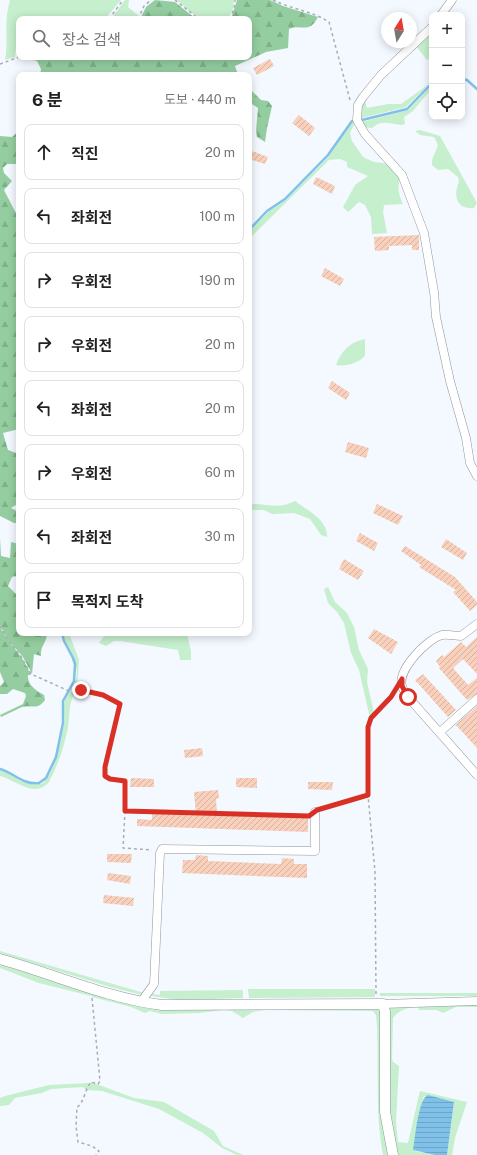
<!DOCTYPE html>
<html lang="ko">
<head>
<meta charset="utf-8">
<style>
	:root { --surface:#fff; --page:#f6f6f6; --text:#222; --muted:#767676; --line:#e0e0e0 }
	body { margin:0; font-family:"Public Sans","Noto Sans KR",sans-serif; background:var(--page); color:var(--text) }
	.controls { position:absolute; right:12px; top:12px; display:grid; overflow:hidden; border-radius:8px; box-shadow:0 2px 10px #0003 }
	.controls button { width:36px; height:36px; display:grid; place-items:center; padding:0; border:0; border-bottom:1px solid var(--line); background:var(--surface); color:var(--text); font:20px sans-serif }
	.compass { position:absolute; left:381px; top:12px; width:36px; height:36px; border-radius:50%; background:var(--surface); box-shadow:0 2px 10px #0003; rotate:11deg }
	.stop { position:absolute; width:12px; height:12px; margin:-9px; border:3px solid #d93025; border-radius:50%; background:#fff }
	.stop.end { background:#d93025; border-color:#fff; box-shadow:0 1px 4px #0008 }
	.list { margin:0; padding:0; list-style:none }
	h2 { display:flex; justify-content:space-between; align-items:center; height:52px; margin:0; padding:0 16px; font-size:17px }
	h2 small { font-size:13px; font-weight:400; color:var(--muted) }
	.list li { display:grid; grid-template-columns:26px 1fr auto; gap:12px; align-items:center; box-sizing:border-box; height:56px; margin:0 8px 8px; padding:0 8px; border:1px solid var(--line); border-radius:8px }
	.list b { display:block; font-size:15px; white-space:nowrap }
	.list em { font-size:13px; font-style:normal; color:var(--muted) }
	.icon { flex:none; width:22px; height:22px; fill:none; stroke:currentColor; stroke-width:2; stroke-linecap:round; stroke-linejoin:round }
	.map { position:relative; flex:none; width:477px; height:1155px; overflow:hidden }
	.search { position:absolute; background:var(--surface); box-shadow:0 2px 10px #0003; left:16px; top:16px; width:236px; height:44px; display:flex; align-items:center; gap:10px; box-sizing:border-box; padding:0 14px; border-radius:8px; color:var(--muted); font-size:15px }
	.panel { position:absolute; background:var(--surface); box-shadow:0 2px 10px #0003; left:16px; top:72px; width:236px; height:564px; border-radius:8px }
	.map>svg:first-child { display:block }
	.green { fill:#c6efcd }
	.forest { fill:url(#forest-firs) }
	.water { fill:url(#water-rules) }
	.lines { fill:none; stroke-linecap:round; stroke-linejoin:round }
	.stream { stroke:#80c1ea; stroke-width:2.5 }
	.building { fill:url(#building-hatch) }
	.minor-casing { stroke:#8f959f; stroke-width:9 }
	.tertiary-casing { stroke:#8f959f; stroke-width:11 }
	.path { stroke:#aaadb3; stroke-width:1.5; stroke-dasharray:3 3; stroke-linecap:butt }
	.minor { stroke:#fff; stroke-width:8 }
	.tertiary { stroke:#fff; stroke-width:10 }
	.route { stroke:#d93025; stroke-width:5 }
</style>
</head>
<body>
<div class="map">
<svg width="477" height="1155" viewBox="0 0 477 1155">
	<defs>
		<pattern id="forest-firs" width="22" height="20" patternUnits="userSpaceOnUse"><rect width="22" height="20" fill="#94cea0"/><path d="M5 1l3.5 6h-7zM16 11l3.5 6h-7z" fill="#7fb089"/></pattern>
		<pattern id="water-rules" width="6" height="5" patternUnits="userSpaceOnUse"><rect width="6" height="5" fill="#80c1ea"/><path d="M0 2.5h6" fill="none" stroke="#6ea5c8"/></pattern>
		<pattern id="building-hatch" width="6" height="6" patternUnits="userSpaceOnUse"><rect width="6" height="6" fill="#f8d0bb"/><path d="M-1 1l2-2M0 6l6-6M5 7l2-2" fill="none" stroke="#d4b2a0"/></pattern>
	</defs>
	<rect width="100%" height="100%" fill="#f4f8ff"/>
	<path class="green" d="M9 0H121L105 19H19V46L16 47 15 57 5 60C9 40 3 24 10 1Z
		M125 0H129L128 7 139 16 137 19H111Z
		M177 0H234L233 9 228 19C200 19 198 20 177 0Z
		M432 30V58L427 60 415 45Z
		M429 84 406 107 362 118V122L408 110 432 85V88L413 111 404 117 405 124 402 125C391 124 382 119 372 128L363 127C358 117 359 108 364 99L367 108 388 104H401Z
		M356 121 350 133 352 141 363 157 374 162 391 164 401 175C397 186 398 194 403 204L384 205 383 212 387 233 372 234 371 217 365 205 359 202 348 212 343 207 355 185 368 176 347 167V162L340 159 329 160 255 233 249 240V232L268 212 286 200 329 156 352 122Z
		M420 130 440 136 477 203 474 208C456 210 453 195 459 182L458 177 448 169 438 170 432 165V160L438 145 434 137 420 135 415 131Z
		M365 339V356C358 363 346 367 336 365 341 351 350 342 365 339Z
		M295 501C307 510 328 520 327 537L321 535 310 519 294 513 272 514 264 510H249V504C267 503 277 510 295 501Z
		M328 587 335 602 347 613 354 627 359 650 368 669 367 682 374 713 370 718 359 670 351 653 344 623 337 612 328 603 324 589Z
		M63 633H69L79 660 77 690H71C86 667 67 654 63 633Z
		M106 633H187L191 652V660H180L178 650 120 641H114L106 646 99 643Z
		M74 691H76C68 702 70 716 68 728 64 747 58 765 49 782 34 799 16 780 0 776V770C15 775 26 789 43 783 56 768 60 744 64 725 66 712 61 703 69 692Z
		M0 951 144 993 142 995 110 987 0 953Z
		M0 963 127 1000 380 1009 390 1155H383C375 1113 379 1069 377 1027L376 1015 373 1011 265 1010 253 1012 243 1018 232 1011 224 1010 199 1013 162 1014 150 1011 145 1013 131 1007 92 997V995L91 996 39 983 0 968Z
		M248 989H375V997L249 998Z
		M243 990V998L180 1000 151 996 152 994 160 995V991Z
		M380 993H477V996H380Z
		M477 1003V1007H456L443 1013 437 1010H419L418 1007C408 1007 399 1010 393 1018L392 1058 393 1062 399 1066 396 1121 398 1142 408 1143 420 1091 467 1102 455 1138 452 1155H447L454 1103 424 1096 419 1112 415 1151 437 1155H395L387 1113V1010L390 1006Z
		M91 1082 134 1098 164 1102 214 1131 223 1146 243 1155H237L222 1148 203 1133 159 1109 102 1091 86 1090 83 1087 51 1089 42 1093 15 1098 9 1105 0 1106V1098L5 1096 49 1085 89 1083 88 1085Z"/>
	<path class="forest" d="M155 0 175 2 196 19H140L146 7Z
		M237 0H270L283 6 318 17C309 35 301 23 289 29L288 48 266 52 235 66 238 75H40L41 69 37 61 24 58 19 59 23 57H249V19H231Z
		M249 88 261 100 268 101 272 106 267 128 265 142 257 137 256 131 258 108 249 102Z
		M19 131V164H7L3 168 4 173 12 181 4 190 19 219V429L3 433 8 450 19 454V503L11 508 19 512V523H14L0 516V136L12 137Z
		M0 538 1 556 10 558 11 542 19 544V579L15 576 12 577 8 586 16 594 19 604V633H44L47 635C46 643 40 647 41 656L34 654 32 674 23 657 8 640 0 625Z
		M0 627 8 640 22 658 31 675H28C27 685 37 691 44 695L45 700C37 711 32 704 22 707 15 710 8 714 1 717L0 715 23 704 26 696 25 693 13 689 7 694H0V686L4 682 0 672Z"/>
	<path class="water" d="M428 1095 454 1102 447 1155H435L413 1150C415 1140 418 1098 428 1095Z"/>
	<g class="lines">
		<path class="stream" d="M462 79 467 80 477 89
			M362 120 407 109 432 83
			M249 230 267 211 285 199 328 155 352 121
			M0 769C14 773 23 785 39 783L46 778 56 757 63 723V701L74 681 75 664 73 658 64 641 62 633"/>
	</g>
	<path class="building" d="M270 59 274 66 257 75 253 68Z
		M299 115 315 128 309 136 292 123Z
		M249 150 268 157 265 164 249 159Z
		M316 177 335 186 332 194 313 184Z
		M419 235V250H412V245L389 246V250L375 251 374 237Z
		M325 268 344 279 340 286 321 276Z
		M332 381 350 393 346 400 328 388Z
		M348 442 369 448 366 458 345 452Z
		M377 504 403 516 398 525 373 513Z
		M360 533 378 543 374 551 356 541Z
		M446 539 467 553 463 560 441 547Z
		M405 546 455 577 477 602V605L470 611 453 592 456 590 419 567 421 565 401 551Z
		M344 559 364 571 358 580 339 569Z
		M374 629 398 642 391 654 368 638Z
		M477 637V674L463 659 453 668 468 685 477 678V694L467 700 439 668 440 667 436 661 442 655 444 657 461 642 466 647Z
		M423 674 456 710 448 717 415 680Z
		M477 706V748L456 725Z
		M202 748 203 756 185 758 184 750Z
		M131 778 154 779V787H130Z
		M236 778H257V788L236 787Z
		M308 782H333L332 790 308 789Z
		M218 790 219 798 216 799 217 815 308 818V832L137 826V819L152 820V813L196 814 194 792Z
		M107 854H132L131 863 107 862Z
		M196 855 208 856V861L281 864 282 858 294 859V864H307V878L182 873 183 860H195Z
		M108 873 131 876 130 884 107 880Z
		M104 895 134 898 133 906 103 903Z"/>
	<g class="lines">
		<defs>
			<path id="minor" d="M441 15 452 0
				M432 27 381 75 363 97 358 105 357 120 365 134 402 175 424 233 434 292 436 317 450 381 466 438 470 463 477 476
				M477 624 461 636C455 636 448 634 442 635 427 639 397 670 402 686 403 690 406 694 408 697L477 775
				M440 732 477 699
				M141 1002 154 984 160 853 162 849 315 851V812
				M383 1004 477 1001"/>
			<path id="tertiary" d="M0 959C54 974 106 998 162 1005L383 1004 385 1012V1112L393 1155"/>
		</defs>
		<use href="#minor" class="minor-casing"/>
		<use href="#tertiary" class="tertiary-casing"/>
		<path class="path" d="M175 0 199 19
			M273 0C291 9 312 11 329 22L350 100
			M109 19 123 0
			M138 19 144 6 151 0
			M230 19 234 9 235 0
			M0 64 19 57
			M0 626 8 640 22 658 31 674 69 691 81 690 96 693 109 697 120 704 105 767V776L109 779 125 781V811L307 816
			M322 808 368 795
			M125 811 123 848 152 850
			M376 994 375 872 368 795V727L371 718 395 690
			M92 998 100 1081 98 1084 91 1082C85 1089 84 1103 77 1107L76 1126 78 1142 92 1146 99 1151 96 1155"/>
		<use href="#minor" class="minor"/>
		<use href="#tertiary" class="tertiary"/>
	</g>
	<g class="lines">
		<path class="route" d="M81 690 103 695 120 704 105 767V776L110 779 125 781V811L309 816 317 810 368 795V727L371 718 391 697 402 679V686L408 697"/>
	</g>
</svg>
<div class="controls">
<button>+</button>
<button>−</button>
<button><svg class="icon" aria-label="locate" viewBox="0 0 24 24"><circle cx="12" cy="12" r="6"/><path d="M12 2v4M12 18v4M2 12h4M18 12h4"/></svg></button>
</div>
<svg class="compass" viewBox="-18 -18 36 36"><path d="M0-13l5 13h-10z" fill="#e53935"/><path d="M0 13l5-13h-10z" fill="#767676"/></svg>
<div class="stop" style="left:408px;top:697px"></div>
<div class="stop end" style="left:81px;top:690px"></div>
<div class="search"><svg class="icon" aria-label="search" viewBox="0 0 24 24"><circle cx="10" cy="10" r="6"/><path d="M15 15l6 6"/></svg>장소 검색</div>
<section class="panel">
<h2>6 분<small>도보 · 440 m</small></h2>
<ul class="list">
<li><svg class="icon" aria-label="ahead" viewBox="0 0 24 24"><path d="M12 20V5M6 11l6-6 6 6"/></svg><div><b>직진</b></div><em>20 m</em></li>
<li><svg class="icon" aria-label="left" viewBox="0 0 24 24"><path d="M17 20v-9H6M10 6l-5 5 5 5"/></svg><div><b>좌회전</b></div><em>100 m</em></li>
<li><svg class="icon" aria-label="right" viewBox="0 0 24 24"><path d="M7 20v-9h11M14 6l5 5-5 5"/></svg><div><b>우회전</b></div><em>190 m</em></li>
<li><svg class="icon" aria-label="right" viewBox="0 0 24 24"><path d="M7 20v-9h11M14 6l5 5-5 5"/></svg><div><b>우회전</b></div><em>20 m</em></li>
<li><svg class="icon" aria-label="left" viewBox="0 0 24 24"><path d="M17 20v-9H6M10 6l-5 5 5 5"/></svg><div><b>좌회전</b></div><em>20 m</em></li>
<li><svg class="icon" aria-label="right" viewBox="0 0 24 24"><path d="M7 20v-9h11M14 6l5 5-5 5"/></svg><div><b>우회전</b></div><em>60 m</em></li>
<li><svg class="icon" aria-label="left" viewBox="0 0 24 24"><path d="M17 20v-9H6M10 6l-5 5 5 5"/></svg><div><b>좌회전</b></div><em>30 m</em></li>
<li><svg class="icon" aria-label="arrive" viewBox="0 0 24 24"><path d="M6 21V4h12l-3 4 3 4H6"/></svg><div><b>목적지 도착</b></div></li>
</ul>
</section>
</div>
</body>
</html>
